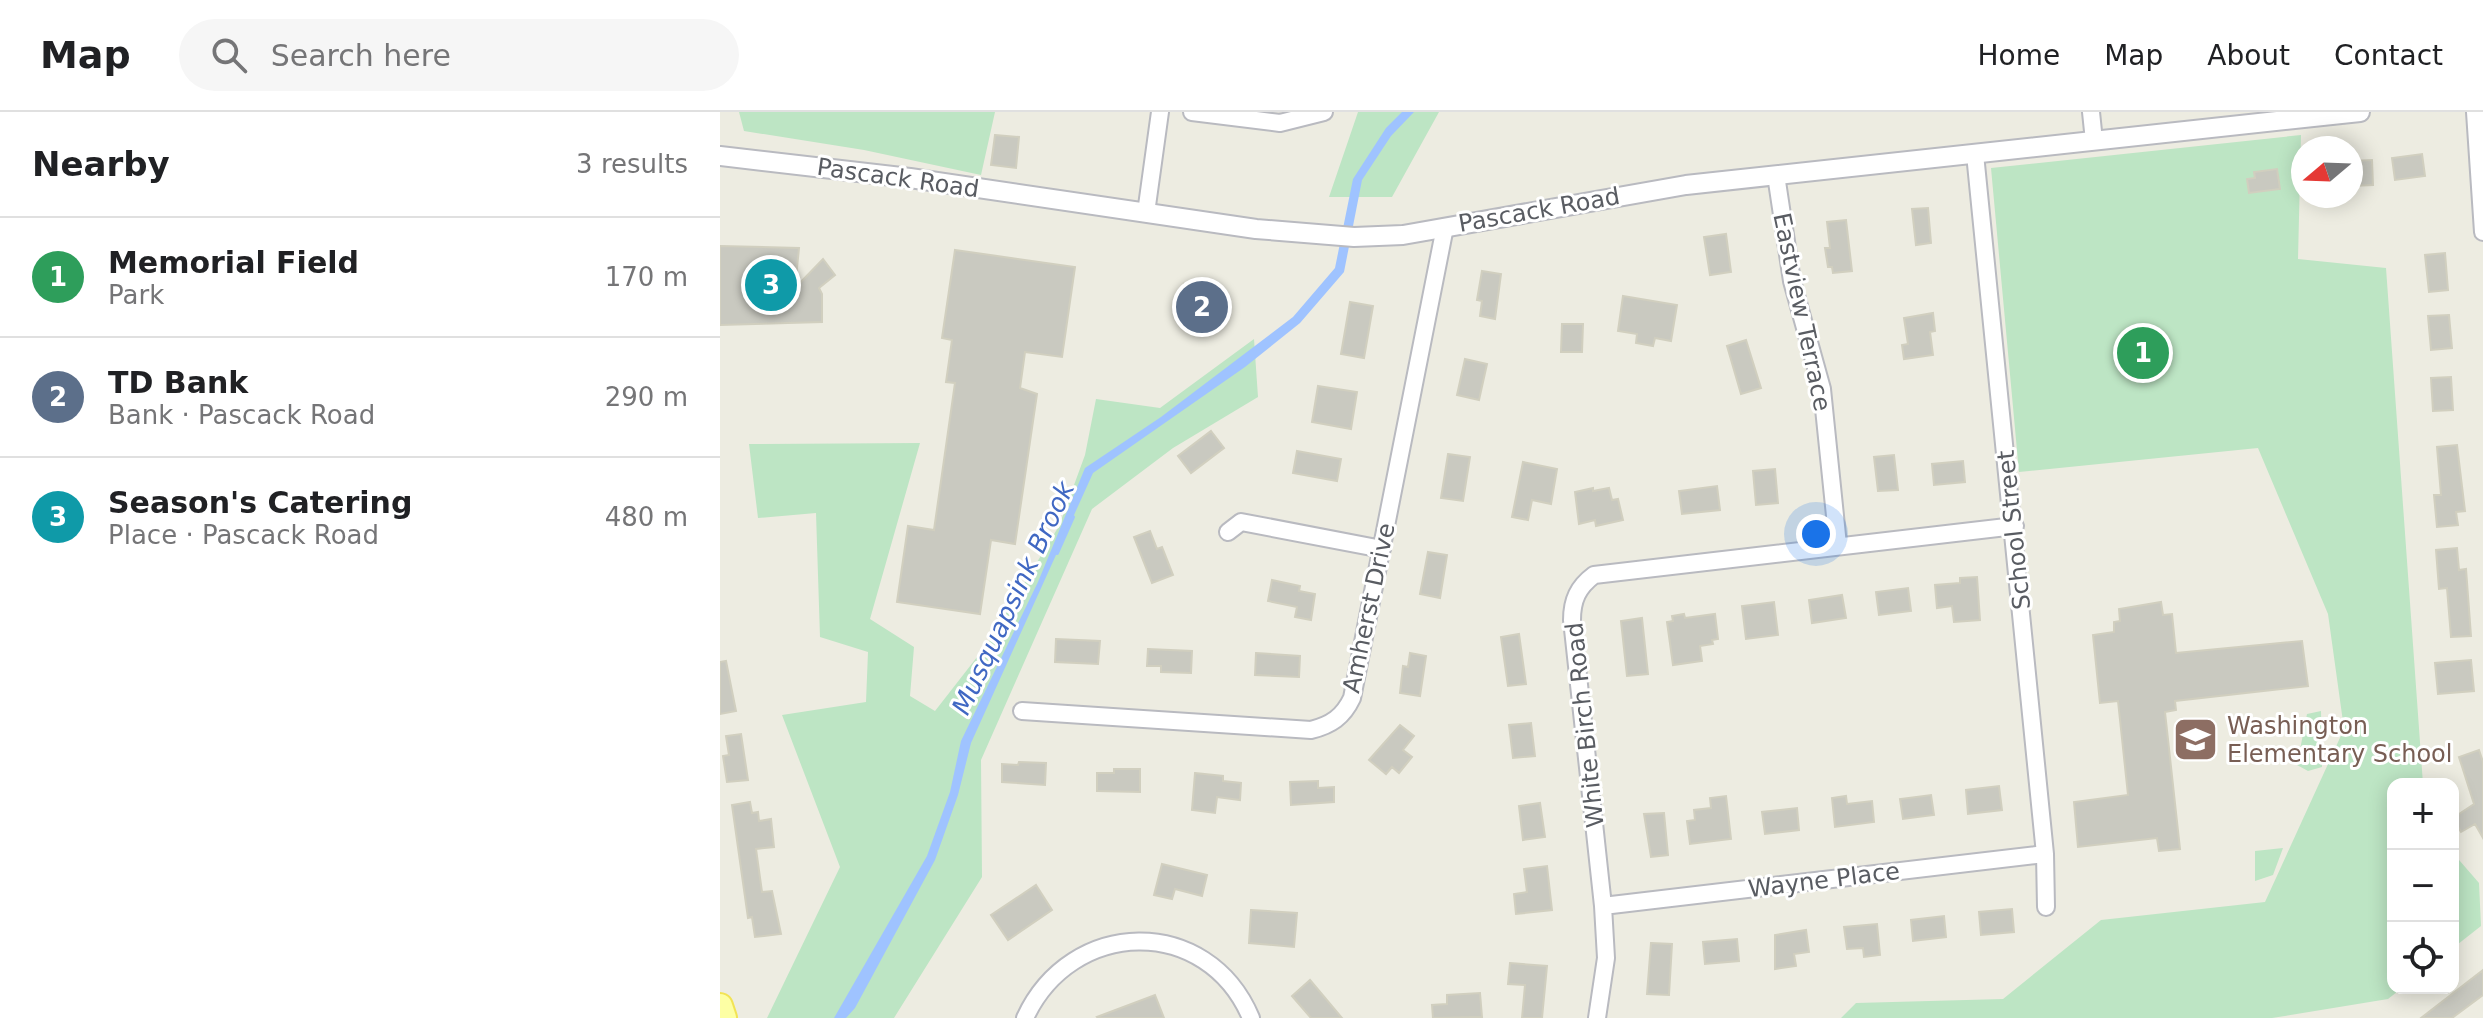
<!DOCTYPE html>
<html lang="en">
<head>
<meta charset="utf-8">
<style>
	:root { --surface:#fff; --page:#f6f6f6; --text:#202124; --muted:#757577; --line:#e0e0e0; --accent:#2563eb }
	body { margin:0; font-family:"DejaVu Sans",sans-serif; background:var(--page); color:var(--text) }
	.controls { position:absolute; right:24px; bottom:24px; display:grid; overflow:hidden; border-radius:16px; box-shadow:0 4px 20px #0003 }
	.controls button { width:72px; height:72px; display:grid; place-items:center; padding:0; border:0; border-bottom:2px solid var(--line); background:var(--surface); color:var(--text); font:40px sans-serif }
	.compass { position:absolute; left:1571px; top:24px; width:72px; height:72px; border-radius:50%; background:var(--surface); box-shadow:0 4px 20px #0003; rotate:251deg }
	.you { position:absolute; left:1096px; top:422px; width:28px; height:28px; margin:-20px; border:6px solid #fff; border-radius:50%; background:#1a73e8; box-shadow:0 0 0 12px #1a73e833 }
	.badge { display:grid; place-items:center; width:52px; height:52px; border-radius:50%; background:var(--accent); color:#fff; font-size:26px; font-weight:700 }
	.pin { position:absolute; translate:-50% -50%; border:4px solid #fff; box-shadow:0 2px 8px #0006 }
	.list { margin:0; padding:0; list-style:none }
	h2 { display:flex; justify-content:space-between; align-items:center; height:104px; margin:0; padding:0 32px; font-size:34px }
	h2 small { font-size:26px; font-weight:400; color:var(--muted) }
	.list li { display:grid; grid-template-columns:52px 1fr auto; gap:24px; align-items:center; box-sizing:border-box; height:120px; padding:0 32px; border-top:2px solid var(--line) }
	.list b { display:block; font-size:30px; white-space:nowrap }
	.list p { margin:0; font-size:26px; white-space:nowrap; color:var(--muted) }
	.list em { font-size:26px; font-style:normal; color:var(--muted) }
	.icon { flex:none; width:44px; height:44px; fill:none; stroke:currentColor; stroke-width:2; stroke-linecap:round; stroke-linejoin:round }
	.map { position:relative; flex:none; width:1763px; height:906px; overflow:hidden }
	header { display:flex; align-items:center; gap:48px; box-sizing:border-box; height:112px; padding:0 40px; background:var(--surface); border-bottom:2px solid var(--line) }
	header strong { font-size:38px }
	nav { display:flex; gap:44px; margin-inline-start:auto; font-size:28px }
	.search { width:560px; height:72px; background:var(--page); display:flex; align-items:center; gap:20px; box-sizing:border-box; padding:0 28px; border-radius:44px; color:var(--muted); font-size:30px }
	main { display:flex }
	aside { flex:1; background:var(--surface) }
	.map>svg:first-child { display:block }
	.green { fill:#bde5c4 }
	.water { fill:#9fc3ff }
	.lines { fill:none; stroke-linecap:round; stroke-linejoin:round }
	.stream { stroke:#9fc3ff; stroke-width:4 }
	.building { fill:#c9c9c0; stroke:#d1cfbf; stroke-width:2 }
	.minor-casing { stroke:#b9bac0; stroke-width:20 }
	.tertiary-casing { stroke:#b9bac0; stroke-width:22 }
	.primary-casing { stroke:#f2e354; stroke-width:28 }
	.minor { stroke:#fff; stroke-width:16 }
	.tertiary { stroke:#fff; stroke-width:18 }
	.primary { stroke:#fdffa4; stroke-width:24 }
	.labels { text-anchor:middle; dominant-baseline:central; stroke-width:6; stroke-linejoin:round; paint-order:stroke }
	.street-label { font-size:24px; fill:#595c62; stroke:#fff }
	.education-label { font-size:24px; fill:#785e54; stroke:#fff; text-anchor:start }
	.water-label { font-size:26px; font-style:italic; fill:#4068c3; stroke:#fff }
</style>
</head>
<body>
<header>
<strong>Map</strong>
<div class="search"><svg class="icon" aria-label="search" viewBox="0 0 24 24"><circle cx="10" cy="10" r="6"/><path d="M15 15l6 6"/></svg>Search here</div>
<nav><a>Home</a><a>Map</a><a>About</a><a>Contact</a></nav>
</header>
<main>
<aside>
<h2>Nearby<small>3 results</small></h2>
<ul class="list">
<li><span class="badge" style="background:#2e9e5b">1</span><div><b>Memorial Field</b><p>Park</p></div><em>170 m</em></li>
<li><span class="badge" style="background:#5c6f8a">2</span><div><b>TD Bank</b><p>Bank · Pascack Road</p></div><em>290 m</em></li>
<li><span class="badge" style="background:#0f9aa8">3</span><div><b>Season's Catering</b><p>Place · Pascack Road</p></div><em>480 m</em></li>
</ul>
</aside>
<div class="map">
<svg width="1763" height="906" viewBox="0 0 1763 906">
	<rect width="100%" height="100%" fill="#edece1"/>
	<path class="green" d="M19 0H275L261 63 144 38 24 19Z
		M638 0H719L672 85H609Z
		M1581 23 1578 147 1666 156 1703 672H1673V876H1682L1668 887 1552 906H1121L1136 891 1283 887 1381 808 1545 790 1624 617 1608 502 1538 336 1299 360 1271 56Z
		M534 227 538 285 453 336 372 397 261 648 262 765 174 906H47L120 755 62 603 146 590 148 540 100 525 96 401 38 406 29 332 200 331 150 507 194 535 190 584 215 599 268 531 339 414 365 343 376 287 440 296Z
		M1601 599 1602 655 1588 659 1577 653 1587 602Z
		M1563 736 1553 763 1535 769V739Z
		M1733 741 1759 771 1761 814 1733 836Z"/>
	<path class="water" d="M682 0H694L671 24 642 68 624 160 580 211 525 255 373 361 251 631 238 683 215 748 135 896 126 906H114L207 744 230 680 241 629 318 470 365 356 441 305 573 205 615 156 633 67 666 16Z"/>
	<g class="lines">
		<path class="stream" d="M337 441 353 405"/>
	</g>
	<path class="building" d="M275 23 299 25 296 56 271 53Z
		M1702 42 1705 64 1675 68 1672 46Z
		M1652 48 1653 73 1631 74V49Z
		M1557 57 1560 77 1529 81 1527 67 1535 66 1534 60Z
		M1208 96 1211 131 1196 133 1192 97Z
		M1126 108 1132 159 1113 161 1112 155H1108L1105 136H1110L1107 110Z
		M1006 122 1011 160 990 163 984 125Z
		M0 134 79 136 75 176 103 147 115 163 99 176 102 182V210L0 213Z
		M235 138 355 155 342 245 305 240 300 276 317 282 295 432 271 428 260 502 177 490 188 414 214 418 235 271 226 270 232 228 222 226Z
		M1725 141 1728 178 1709 180 1705 143Z
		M762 159 781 162 775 207 760 204 762 189 757 188Z
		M464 172 504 180 501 210 460 204Z
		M903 184 957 193 951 229 935 226 933 234 916 231 917 222 898 219Z
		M630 190 653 194 644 246 621 242Z
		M1213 201 1215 219 1210 220 1213 243 1184 247 1182 233 1188 232 1184 206Z
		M1729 203 1732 236 1711 238 1708 204Z
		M842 212H863L862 240H841Z
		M1026 228 1041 276 1021 282 1007 234Z
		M745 247 767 252 759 288 737 283Z
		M1731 265 1733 298 1713 299 1711 266Z
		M598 274 637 280 631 317 592 310Z
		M491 319 504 336 471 361 458 344Z
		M1737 333 1745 399 1736 400 1738 413 1717 415 1714 383H1721L1717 335Z
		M577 339 621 347 617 369 573 361Z
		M728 342 750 345 743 389 721 386Z
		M1174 343 1178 378 1158 379 1154 345Z
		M1243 349 1245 370 1214 373 1212 352Z
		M803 350 837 357 831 392 812 388 808 408 792 405Z
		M1055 357 1058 391 1036 393 1033 359Z
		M997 374 1000 398 962 402 959 379Z
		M873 376V379L889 376 892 388 898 387 903 408 876 414 875 408 859 412 855 380Z
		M430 419 437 437 442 435 453 463 432 471 414 425Z
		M1737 436 1739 458 1746 457 1751 524 1731 525 1727 476 1719 477 1716 438Z
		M708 440 727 443 720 486 700 482Z
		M1257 465 1260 508 1234 510 1232 494 1217 496 1215 473 1240 471V466Z
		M552 468 580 474 579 479 595 482 591 508 575 505 577 495 548 489Z
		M1188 476 1191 499 1159 503 1156 480Z
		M1122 483 1126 506 1092 511 1089 488Z
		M1054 490 1058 523 1026 527 1022 494Z
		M1441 490 1443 503 1452 502 1456 541 1582 529 1588 574 1455 589 1456 598 1445 600 1460 737 1439 739 1437 726 1358 735 1354 690 1408 683 1398 589 1380 591 1373 523 1394 520V510L1400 509 1399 497Z
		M964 502 965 506 995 502 998 527 992 528 993 532 980 534 982 549 953 553 947 510 953 509 952 504Z
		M922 506 928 562 907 564 901 509Z
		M799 522 806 572 788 574 781 525Z
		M336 527 380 529 378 552 335 550Z
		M428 537 472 539 471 561 441 560V554H427Z
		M536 541 580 544 579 565 535 563Z
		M690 541 706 544 700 584 680 581 683 554 688 555Z
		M1751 548 1754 579 1718 582 1715 551Z
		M6 549 16 599 0 602V550Z
		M811 611 815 644 793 646 789 613Z
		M680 613 694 624 683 638 692 645 679 661 672 655 666 662 649 648Z
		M21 622 28 668 7 670 3 644 9 643 6 624Z
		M1759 638 1763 650V726L1755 712 1741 720 1733 706 1754 692 1739 645Z
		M299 650 326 651 325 673 282 670V652L298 653Z
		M394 657H420V680L377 679V661H394Z
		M475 661 503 664V669L521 671 520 688 497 685 495 701 472 698Z
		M598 669V676L614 675V690L571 693 570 670Z
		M1279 674 1282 698 1248 702 1246 678Z
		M1211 683 1214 703 1183 707 1180 687Z
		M1006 684 1011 727 970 732 967 709 975 708 974 698 991 696 990 686Z
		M1126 684 1127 692 1152 689 1154 710 1115 715 1112 686Z
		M30 690 32 701 38 700 39 709 51 707 54 735 36 737 42 780 52 779 61 822 35 825 32 805 28 806 12 693Z
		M820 691 825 725 803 728 799 694Z
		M1077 696 1079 718 1045 722 1042 700Z
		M944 701 948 743 931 745 924 702Z
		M442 752 487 763 482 784 455 777 452 787 434 783Z
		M827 754 832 798 796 802 794 782 807 780 804 757Z
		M316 773 332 798 288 828 271 803Z
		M1292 797 1294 820 1261 823 1259 800Z
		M531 798 577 801 574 835 529 831Z
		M1224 804 1226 825 1193 829 1191 808Z
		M1157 812 1160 843 1144 845 1143 836 1127 837 1124 815Z
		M1086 818 1089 840 1074 842 1076 854 1055 857V823Z
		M1017 827 1019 849 985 852 983 830Z
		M931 831 952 832 949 883 927 882Z
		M790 851 827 854 822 906H802L805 873 788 872Z
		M1763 858V883L1732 906H1701Z
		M590 868 622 906H591L572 884Z
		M760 881 762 905 713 906 712 893 727 892V883Z
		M435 883 444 906H378L377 905Z"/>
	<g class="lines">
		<defs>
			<path id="minor" d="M472 0 560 11 604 0
				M1371 0 1374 29
				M1755 0 1763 120
				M1255 42 1325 742 1326 795
				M1056 63 1072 169 1102 277 1118 433
				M426 101 440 0
				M508 420 521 410 662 437
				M302 599 591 618C611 613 623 605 632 586L725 115
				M883 794 1325 742
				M305 906C351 806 487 802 531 906
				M877 906 886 846 883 794 852 508C852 488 858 475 874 463L1295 414"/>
			<path id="tertiary" d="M0 44 190 66 536 117 634 125 683 123 966 73 1640 0"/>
			<path id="primary" d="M0 894 4 906"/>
		</defs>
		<use href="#minor" class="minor-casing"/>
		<use href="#tertiary" class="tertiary-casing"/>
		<use href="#primary" class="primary-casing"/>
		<use href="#minor" class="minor"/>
		<use href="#tertiary" class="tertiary"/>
		<use href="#primary" class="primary"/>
	</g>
	<defs>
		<symbol id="school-square" viewBox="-11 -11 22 22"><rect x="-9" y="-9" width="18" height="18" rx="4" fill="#8d6e63" stroke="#fff"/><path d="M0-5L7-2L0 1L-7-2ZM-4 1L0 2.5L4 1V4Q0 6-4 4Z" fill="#fff"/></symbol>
	</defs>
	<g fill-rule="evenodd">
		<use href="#school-square" x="1450" y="602" width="51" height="51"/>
	</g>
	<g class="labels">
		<g class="street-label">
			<text transform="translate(178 66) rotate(8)">Pascack Road</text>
			<text transform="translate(819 98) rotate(-10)">Pascack Road</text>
			<text transform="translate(1082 200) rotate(78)">Eastview Terrace</text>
			<text transform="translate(1294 418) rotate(-96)">School Street</text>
			<text transform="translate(649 496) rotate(-78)">Amherst Drive</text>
			<text transform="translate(865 613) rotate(-96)">White Birch Road</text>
			<text transform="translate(1104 768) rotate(-7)">Wayne Place</text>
		</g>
		<g class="education-label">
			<text x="1507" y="614">Washington<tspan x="1507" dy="28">Elementary School</tspan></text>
		</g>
		<g class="water-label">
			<text transform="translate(293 486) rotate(-65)">Musquapsink Brook</text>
		</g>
	</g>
</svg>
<div class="controls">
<button>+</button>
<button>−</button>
<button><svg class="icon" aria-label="locate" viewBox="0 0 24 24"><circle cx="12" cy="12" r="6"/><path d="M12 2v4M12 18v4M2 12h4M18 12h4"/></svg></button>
</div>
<svg class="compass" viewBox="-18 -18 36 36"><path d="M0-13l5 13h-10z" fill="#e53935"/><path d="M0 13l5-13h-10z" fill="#757577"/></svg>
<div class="you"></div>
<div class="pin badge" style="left:1423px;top:241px;background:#2e9e5b">1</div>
<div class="pin badge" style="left:482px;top:195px;background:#5c6f8a">2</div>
<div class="pin badge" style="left:51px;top:173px;background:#0f9aa8">3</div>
</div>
</main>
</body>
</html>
